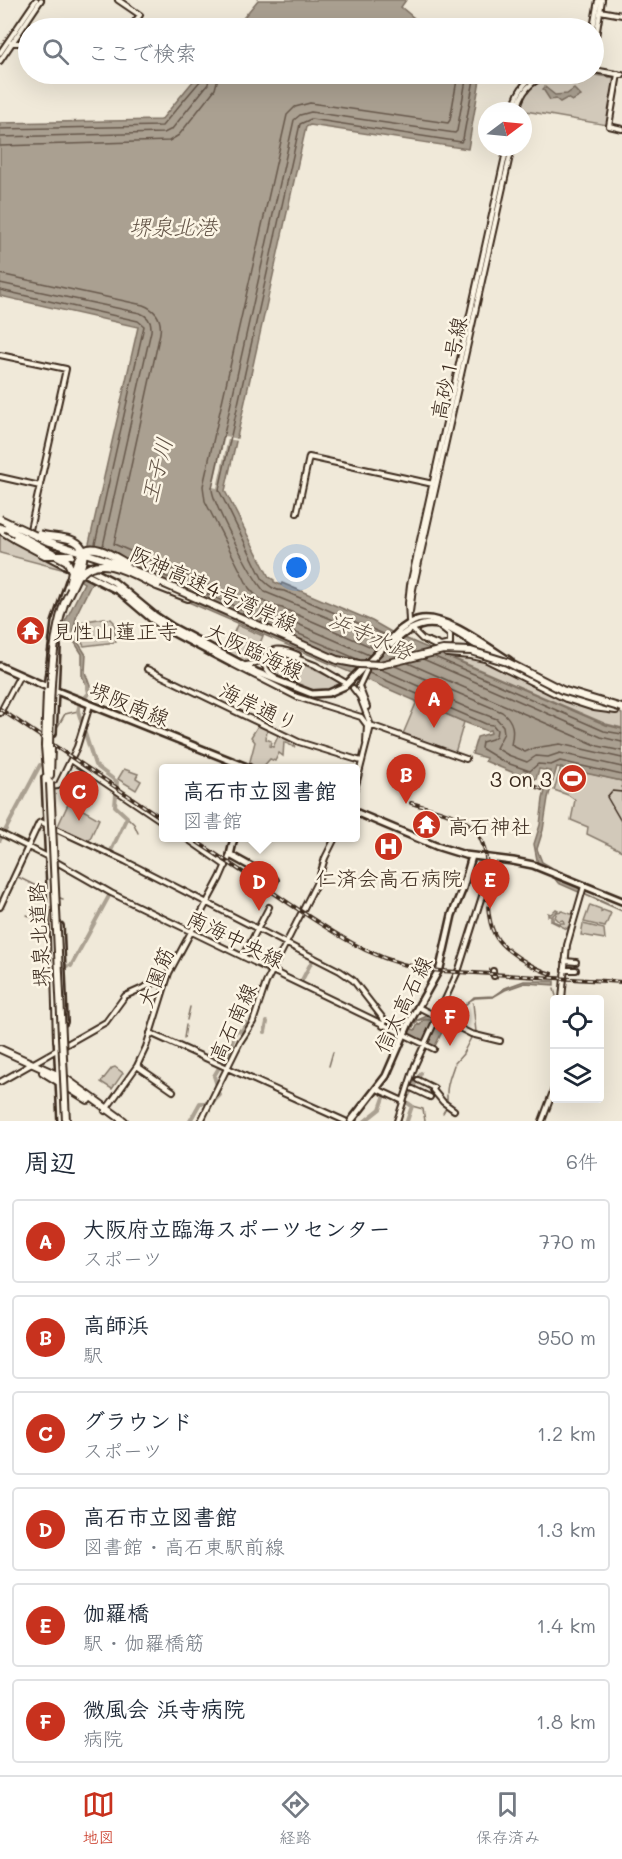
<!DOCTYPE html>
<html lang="ja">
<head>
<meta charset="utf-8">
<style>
	:root { --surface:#fff; --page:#f6f6f7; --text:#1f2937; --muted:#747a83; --line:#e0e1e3; --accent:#c8321e }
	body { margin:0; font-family:Mali,"Klee One",sans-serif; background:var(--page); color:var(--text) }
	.controls { position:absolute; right:18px; bottom:18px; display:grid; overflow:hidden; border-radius:6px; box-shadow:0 6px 24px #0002 }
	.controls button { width:54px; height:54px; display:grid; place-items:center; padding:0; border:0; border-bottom:2px solid var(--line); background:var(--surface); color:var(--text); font:30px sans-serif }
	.compass { position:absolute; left:478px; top:102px; width:54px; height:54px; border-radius:50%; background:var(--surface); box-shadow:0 6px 24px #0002; rotate:74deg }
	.you { position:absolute; left:297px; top:568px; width:21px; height:21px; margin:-15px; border:4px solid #fff; border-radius:50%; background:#1a73e8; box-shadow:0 0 0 9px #1a73e833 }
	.badge { display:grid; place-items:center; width:39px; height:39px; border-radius:50%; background:var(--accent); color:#fff; font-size:20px; font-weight:700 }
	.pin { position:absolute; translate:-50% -50px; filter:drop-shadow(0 2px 3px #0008) }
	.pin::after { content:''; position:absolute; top:32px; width:21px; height:18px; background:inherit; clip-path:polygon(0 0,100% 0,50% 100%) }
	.popup { position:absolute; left:159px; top:764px; width:201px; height:78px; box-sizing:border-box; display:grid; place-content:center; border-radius:6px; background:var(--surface); filter:drop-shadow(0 2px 4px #0005); font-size:20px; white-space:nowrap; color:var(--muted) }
	.popup b { font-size:22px; color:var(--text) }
	.popup::after { content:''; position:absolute; left:50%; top:100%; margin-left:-12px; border:12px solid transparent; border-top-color:var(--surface) }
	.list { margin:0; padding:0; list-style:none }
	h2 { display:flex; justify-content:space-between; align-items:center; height:78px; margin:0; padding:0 24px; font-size:26px }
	h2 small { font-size:20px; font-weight:400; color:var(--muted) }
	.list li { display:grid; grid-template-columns:39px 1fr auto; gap:18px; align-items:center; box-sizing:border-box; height:84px; margin:0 12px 12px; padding:0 12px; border:2px solid var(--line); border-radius:6px }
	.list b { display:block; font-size:22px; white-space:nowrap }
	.list p { margin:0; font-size:20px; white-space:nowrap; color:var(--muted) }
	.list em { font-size:20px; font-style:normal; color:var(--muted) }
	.icon { flex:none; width:33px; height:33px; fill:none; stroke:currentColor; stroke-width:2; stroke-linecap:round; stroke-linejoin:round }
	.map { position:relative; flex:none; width:622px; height:1121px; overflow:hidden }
	.search { position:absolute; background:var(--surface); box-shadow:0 6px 24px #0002; left:18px; right:18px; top:18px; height:66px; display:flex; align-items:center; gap:15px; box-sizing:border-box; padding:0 21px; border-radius:33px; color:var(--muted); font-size:22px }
	.sheet { height:654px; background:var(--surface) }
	nav { display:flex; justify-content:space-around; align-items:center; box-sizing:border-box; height:84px; border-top:2px solid var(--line); background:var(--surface); font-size:16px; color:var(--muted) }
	nav a { display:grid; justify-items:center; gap:3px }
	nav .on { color:var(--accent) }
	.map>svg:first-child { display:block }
	.green { fill:#d2c9ba; stroke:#867a6c; stroke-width:1.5 }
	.water { fill:#aaa091; stroke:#7e7163; stroke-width:1.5 }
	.pier { fill:#f0e9d9 }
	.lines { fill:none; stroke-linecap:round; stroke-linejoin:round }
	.shore { stroke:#67594c; stroke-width:1.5 }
	.stream { stroke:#7e7163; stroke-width:1.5 }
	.river { stroke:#aaa091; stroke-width:4 }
	.minor-casing { stroke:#3b2a1e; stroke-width:8 }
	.major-casing { stroke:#3b2a1e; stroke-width:10 }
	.highway-casing { stroke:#3b2a1e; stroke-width:10 }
	.minor { stroke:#fcf5e5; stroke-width:4 }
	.major { stroke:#fcf5e5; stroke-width:5 }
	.highway { stroke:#fcf5e5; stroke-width:6 }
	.tram { stroke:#3b2a1e; stroke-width:1.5 }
	.rail-casing { stroke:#3b2a1e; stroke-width:4 }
	.rail { stroke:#fcf5e5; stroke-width:1.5; stroke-dasharray:4.5; stroke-linecap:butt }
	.highway-bridge-casing { stroke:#3b2a1e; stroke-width:10; stroke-linecap:butt }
	.highway-bridge { stroke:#fcf5e5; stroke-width:6 }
	.labels { text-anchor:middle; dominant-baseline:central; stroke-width:5; stroke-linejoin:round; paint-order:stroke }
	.street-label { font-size:21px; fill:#3b2a1e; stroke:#fcf5e5 }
	.poi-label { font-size:21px; fill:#3b2a1e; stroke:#fcf5e5; text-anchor:start }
	.water-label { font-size:22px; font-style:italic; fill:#625346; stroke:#fcf5e5 }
</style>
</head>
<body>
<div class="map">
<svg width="622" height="1121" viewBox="0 0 622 1121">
	<rect width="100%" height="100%" fill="#f0e9d9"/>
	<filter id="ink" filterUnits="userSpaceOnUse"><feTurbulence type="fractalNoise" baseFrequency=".0167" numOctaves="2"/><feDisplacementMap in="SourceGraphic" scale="12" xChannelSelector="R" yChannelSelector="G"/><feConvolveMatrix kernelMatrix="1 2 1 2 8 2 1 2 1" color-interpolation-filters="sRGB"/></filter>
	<g filter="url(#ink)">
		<path class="green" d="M553 74H588L615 78 607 125 520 110C520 90 536 81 553 74Z
			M0 534 69 570V571L0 553Z
			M105 618V620L111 619 114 622 116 642 84 646 81 641 80 622Z
			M237 625 263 636 253 660 244 662 226 652Z
			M280 653 342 683C325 701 291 683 272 674L267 664 270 656Z
			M448 656C490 656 511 676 547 691 570 701 597 708 622 714V728L606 724Z
			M417 701 464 722 455 753 403 734Z
			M259 724 267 728 266 739 271 741 270 746 273 747 279 734 297 743 294 747 284 742 283 756 279 753 275 761 270 759 262 768H256L249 765 255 742 251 737Z
			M561 767 622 781V851L587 834 588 827 571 820 575 800 568 795 554 790Z
			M124 769 138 774 136 778 141 781 136 790 118 779Z
			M69 802 99 819 88 843 57 828Z
			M590 905 601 909V912L603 910 611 913 605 927 584 922Z
			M556 909 558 910 553 915V921L560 924V923H564L563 920 559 921 555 917 557 912 562 911 574 915 570 927H568L567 929 551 921V916H548V913L551 914Z
			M583 924 604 929 605 939 581 935Z
			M115 1067 123 1073 112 1089 101 1082 112 1068Z"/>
		<path class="water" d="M258 0H406L401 7 426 28H235Z
			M199 74H481L468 149 310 125 306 127 225 491 269 577 274 580V582L281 585 282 583 372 621 393 633 606 725 622 729V781L557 767 548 798 543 830 537 849 542 862 551 867 558 880 575 885 584 893 622 911 558 883 552 875 538 865 534 844 540 825 543 799 550 771 539 769 536 779 514 773 485 761 486 758 472 754 477 737 491 733 490 730 487 731 464 722 101 564 77 613 74 629 76 639 86 655 85 672 90 686 88 689 82 676V654L65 627 67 624 65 622 84 583 81 581 89 564 88 548 138 327 0 296V123L161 120Z
			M545 87 555 95 567 94 574 89 581 96 572 101 567 98 560 102 556 99 550 100 543 89Z
			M524 981H554V985L525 983 505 990 493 997 475 998 469 1001 450 1021 449 1020 474 997 493 996 505 988Z
			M427 1016 433 1018V1021C424 1017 416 1020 412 1029L415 1030 418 1024 420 1025 424 1020H430L444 1028 434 1048 408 1032 415 1021Z"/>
		<path class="pier" d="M225 436 238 439V441L228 439 217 488 213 487Z"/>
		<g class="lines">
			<path class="shore" d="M0 129 162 126 201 80 203 74
				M0 137 164 133 172 129 208 84 210 74
				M0 146 169 141 179 135 215 89 219 74
				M0 274 143 305C156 310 162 320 160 333L114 544 369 655
				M0 283 140 313C148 316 152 322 151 331L103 546
				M0 290 138 321 144 326 95 544
				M130 561 357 659
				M388 636 284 591C275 591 269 586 263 580L219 490 300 124 311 119 461 142 463 139 475 74
				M382 642 363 632 265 592C254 581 211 501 212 488L294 120 300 115 311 112 455 133 457 131 467 74
				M376 649 282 608C268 606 258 599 249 588L205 501 203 486 287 115 295 107 310 103 448 123 450 120 458 74
				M435 657 604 731 622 734
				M423 659 601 737 622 742
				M408 663 598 746 622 751
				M395 666 502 712C514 721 514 731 511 745L525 752 534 748 560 744 622 758
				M380 669 470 709 497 719 503 726 504 733 496 748 508 755 527 762 536 756 548 757 560 753 622 767
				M369 673 486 724 493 725 497 730 496 736 492 739 482 742 481 748 504 762 530 771 538 764 551 765 560 761 622 775"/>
			<path class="stream" d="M58 726 65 714 78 711
				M127 817 134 824 138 833
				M0 838H1
				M16 876 48 892
				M60 898 63 899
				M49 907V908
				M27 915 50 925V939
				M50 918V919
				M554 989 556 996
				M473 1003 476 1032 475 1034
				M187 1020 190 1007
				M184 1038 186 1025
				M463 1053 472 1036
				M455 1063 463 1054
				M329 1066 333 1052
				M447 1093C447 1082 451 1075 454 1065
				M447 1103V1095
				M412 1106 423 1109 425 1121
				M443 1113 447 1106"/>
			<path class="river" d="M87 684 89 693 80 703 78 711 95 765 117 782 115 806 127 817 110 853
				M5 831 40 765
				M0 840 1 837
				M65 966H67
				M71 966 109 896
				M301 982 313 959
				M265 1032 267 1022
				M230 1049 236 1030 242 1031 246 1023 249 1025
				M222 1063 229 1052
				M190 1121 200 1103H212L220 1095 214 1076 220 1066
				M365 1121 380 1109 386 1092
				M407 1121 412 1106 405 1101 421 1073"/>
			<defs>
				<path id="minor" d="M118 0 140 15 130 28
					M600 11 622 15
					M593 28 598 0
					M11 43H28
					M594 49 602 0
					M0 53 36 0
					M0 61 41 0
					M594 70 622 75
					M618 74 609 126 622 129
					M513 111C516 94 523 82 537 74
					M517 111C521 91 531 81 549 74
					M0 355 66 369 29 534
					M0 477 40 486
					M297 513 309 457 433 484
					M410 612 413 589 512 147
					M409 621 408 603 410 585 507 147
					M413 630 422 639 442 649
					M429 641 441 646 450 644V635L441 628
					M232 664 297 697 361 717 367 725 366 743
					M246 665C272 663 261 639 298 655
					M147 669 299 742 361 761
					M366 671 359 686 367 707
					M275 677C267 672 261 665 267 656L278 651 315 665 346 683
					M353 688 360 697 371 726 355 789
					M0 713 20 675
					M370 725 466 759
					M71 760 163 822
					M51 787 58 786 77 747 90 705
					M0 833 46 856 111 893 434 1049
					M186 838 226 866
					M0 907 39 823 41 822 125 861 340 971 353 980 385 1021 383 1026
					M243 957 269 907
					M565 961 576 962
					M564 970H576
					M493 971 494 976
					M562 999 567 945 584 886
					M418 1007 471 1034 500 1041
					M150 1033 345 1121
					M137 1066 173 1091
					M418 1080 434 1088
					M0 1082 106 1022 125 996 161 980 166 981
					M377 1089 403 1101
					M413 1089 430 1097
					M433 1090 443 1102 454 1110
					M105 1111 137 1066 146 1047 169 973 220 878 230 855
					M201 1121 240 1042 253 1022 266 983 319 878 325 858 335 838
					M397 1121 415 1065 459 969 494 858
					M542 1121 554 1089"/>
				<path id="major" d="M48 556 69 567
					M87 568 114 582 154 615 172 627 256 672 312 694 329 693 345 686 400 630C407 625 413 620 421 619 447 615 488 648 510 661
					M81 572 119 591 153 620 170 631 231 663
					M392 644C431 604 455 633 493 656
					M0 666 54 690 249 768
					M47 688 55 623 69 581
					M48 732 53 733 57 646
					M45 778 51 904
					M355 812 436 846 465 855 513 861 533 865 622 901
					M234 838 230 855 275 880
					M60 926 64 1022
					M57 1036 61 1121
					M351 1121 386 1076 409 1023 440 968 452 915 463 888 472 856"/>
				<path id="highway" d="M0 524 6 528
					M0 530 15 539
					M84 550 117 560
					M71 555 102 561
					M157 586 188 598
					M447 653 471 655 485 658 566 698 594 707 616 710
					M45 746 48 783
					M50 775 51 748
					M53 900 57 1040
					M0 1049 66 1079 124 1121
					M43 1072 88 1100"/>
			</defs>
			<use href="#minor" class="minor-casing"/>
			<use href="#major" class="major-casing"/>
			<use href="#highway" class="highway-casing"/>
			<use href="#minor" class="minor"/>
			<use href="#major" class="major"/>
			<use href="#highway" class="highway"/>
			<path class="tram" d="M622 792 612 791 607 797 622 823"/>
			<defs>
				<path id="rail" d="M0 709 163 819
					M529 784 542 789
					M411 803C431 809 456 813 471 826 501 853 476 909 498 940 504 948 512 953 519 958 530 965 540 971 552 974
					M191 838C223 859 255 880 287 902 337 935 379 966 441 971L622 982"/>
			</defs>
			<use href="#rail" class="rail-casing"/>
			<use href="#rail" class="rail"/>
			<defs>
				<path id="highway-bridge" d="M0 519 47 541 119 564 337 660 359 664 380 665 443 650 471 651 507 662 562 690 622 708
					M6 528 67 561 72 571 69 585
					M39 534C52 538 75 535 82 548 89 561 69 591 64 604 50 645 50 704 49 748
					M15 539 45 555H71
					M74 573C75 567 77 560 81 554 91 540 115 557 126 563
					M81 574C101 552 135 576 157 586
					M45 746 47 692
					M50 783 66 1121"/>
			</defs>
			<use href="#highway-bridge" class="highway-bridge-casing"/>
			<use href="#highway-bridge" class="highway-bridge"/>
		</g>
	</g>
	<defs>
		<symbol id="temple-disc" viewBox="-11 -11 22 22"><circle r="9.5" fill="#c8321e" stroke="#fcf5e5"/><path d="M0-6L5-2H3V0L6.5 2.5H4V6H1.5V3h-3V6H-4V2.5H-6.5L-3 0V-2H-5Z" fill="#fff"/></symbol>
		<symbol id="stadium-disc" viewBox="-11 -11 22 22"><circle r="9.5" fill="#c8321e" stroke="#fcf5e5"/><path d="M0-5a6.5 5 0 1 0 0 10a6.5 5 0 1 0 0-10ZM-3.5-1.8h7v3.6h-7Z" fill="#fff"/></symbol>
		<symbol id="hospital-disc" viewBox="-11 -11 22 22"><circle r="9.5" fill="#c8321e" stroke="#fcf5e5"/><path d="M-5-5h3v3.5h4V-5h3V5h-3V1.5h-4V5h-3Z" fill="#fff"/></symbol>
	</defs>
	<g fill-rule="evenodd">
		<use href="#temple-disc" x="14" y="614" width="33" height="33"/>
		<use href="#stadium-disc" x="556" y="762" width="33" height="33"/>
		<use href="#temple-disc" x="410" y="808" width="33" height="33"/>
		<use href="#hospital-disc" x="372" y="830" width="33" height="33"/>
	</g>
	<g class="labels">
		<g class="street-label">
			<text transform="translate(448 368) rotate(-78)">高砂１号線</text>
			<text transform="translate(214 588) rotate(24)">阪神高速4号湾岸線</text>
			<text transform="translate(255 650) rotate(25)">大阪臨海線</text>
			<text transform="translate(130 703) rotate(22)">堺阪南線</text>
			<text transform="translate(259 706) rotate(26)">海岸通り</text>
			<text transform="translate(38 935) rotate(-93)">堺泉北道路</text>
			<text transform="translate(236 938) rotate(26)">南海中央線</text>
			<text transform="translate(155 977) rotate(-68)">大園筋</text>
			<text transform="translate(402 1004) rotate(-64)">信太高石線</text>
			<text transform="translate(232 1022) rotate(-65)">高石南線</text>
		</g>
		<g class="poi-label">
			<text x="52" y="630">見性山蓮正寺</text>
			<text x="552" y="778" text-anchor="end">3 on 3</text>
			<text x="448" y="825">高石神社</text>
			<text x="389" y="877" text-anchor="middle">仁済会高石病院</text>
		</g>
		<g class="water-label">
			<text x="173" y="226">堺泉北港</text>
			<text transform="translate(156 470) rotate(-75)">王子川</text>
			<text transform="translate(371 635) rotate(24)">浜寺水路</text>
		</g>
	</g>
</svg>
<div class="controls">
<button><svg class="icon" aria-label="locate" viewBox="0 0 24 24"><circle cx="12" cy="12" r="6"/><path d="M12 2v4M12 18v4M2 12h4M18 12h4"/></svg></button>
<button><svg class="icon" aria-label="layers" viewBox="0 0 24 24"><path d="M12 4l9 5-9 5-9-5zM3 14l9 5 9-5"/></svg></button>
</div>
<svg class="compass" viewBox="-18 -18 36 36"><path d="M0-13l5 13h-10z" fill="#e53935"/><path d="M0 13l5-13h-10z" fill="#747a83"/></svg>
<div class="you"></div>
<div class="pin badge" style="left:434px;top:728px">A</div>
<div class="pin badge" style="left:406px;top:804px">B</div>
<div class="pin badge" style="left:79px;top:821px">C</div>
<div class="pin badge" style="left:259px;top:911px">D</div>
<div class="popup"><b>高石市立図書館</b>図書館</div>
<div class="pin badge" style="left:490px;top:909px">E</div>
<div class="pin badge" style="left:450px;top:1046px">F</div>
<div class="search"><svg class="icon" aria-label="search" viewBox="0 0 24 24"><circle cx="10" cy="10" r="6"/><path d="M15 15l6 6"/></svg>ここで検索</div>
</div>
<section class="sheet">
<h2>周辺<small>6件</small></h2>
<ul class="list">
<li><span class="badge">A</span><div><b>大阪府立臨海スポーツセンター</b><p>スポーツ</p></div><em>770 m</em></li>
<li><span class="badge">B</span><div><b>高師浜</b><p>駅</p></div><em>950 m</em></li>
<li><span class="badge">C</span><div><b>グラウンド</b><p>スポーツ</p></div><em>1.2 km</em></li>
<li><span class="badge">D</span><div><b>高石市立図書館</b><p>図書館 · 高石東駅前線</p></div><em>1.3 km</em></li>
<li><span class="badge">E</span><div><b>伽羅橋</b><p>駅 · 伽羅橋筋</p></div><em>1.4 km</em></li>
<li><span class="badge">F</span><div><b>微風会 浜寺病院</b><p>病院</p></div><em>1.8 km</em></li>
</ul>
</section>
<nav>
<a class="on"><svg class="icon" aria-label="map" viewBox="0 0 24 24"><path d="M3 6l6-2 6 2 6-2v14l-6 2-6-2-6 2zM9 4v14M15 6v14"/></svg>地図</a>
<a><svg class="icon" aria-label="directions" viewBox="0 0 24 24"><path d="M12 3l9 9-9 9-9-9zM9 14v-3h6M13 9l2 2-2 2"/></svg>経路</a>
<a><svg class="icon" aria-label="saved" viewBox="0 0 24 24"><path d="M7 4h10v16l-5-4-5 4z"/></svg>保存済み</a>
</nav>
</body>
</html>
